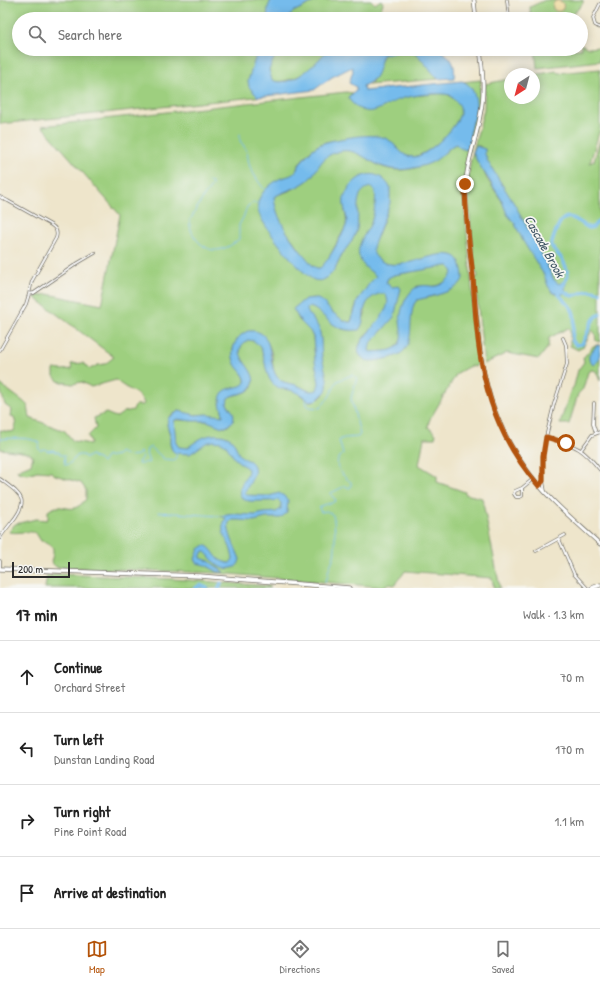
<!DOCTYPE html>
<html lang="en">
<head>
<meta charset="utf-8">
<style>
	:root { --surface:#fff; --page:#f2f2f2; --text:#222; --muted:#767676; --line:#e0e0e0; --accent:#b45309 }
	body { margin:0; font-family:"Patrick Hand",sans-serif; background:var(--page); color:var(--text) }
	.compass { position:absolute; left:504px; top:68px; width:36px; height:36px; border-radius:50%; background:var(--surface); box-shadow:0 2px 10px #0003; rotate:216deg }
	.scale { position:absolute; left:12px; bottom:10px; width:58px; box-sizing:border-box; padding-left:4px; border:2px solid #2b2b2b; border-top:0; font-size:11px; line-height:14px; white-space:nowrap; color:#2b2b2b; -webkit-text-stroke:3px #f6f6f2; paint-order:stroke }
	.stop { position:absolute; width:12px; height:12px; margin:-9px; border:3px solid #b45309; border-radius:50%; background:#fff }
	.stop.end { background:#b45309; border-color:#fff; box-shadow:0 1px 4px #0008 }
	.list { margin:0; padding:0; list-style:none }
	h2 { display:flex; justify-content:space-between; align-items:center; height:52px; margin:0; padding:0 16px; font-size:17px }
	h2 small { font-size:13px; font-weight:400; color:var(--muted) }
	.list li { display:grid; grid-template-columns:26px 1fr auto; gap:12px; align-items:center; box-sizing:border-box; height:72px; padding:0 16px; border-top:1px solid var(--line) }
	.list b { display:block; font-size:15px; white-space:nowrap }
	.list p { margin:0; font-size:13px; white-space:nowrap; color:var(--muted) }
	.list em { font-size:13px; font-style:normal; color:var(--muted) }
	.icon { flex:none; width:22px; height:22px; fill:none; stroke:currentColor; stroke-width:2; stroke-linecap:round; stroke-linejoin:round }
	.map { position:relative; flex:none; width:600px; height:588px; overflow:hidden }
	.search { position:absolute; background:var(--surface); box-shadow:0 2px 10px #0003; left:12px; right:12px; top:12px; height:44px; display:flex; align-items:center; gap:10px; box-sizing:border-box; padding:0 14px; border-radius:22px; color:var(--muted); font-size:15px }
	.sheet { height:340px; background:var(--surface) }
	nav { display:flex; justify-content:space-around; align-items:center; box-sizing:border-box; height:56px; border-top:1px solid var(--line); background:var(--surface); font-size:11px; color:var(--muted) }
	nav a { display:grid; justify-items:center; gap:2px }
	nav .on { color:var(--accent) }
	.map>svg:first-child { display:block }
	.green { fill:#9ecf7f; stroke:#647d55; fill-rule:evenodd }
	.sand { fill:#eeda9e; stroke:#8c8264 }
	.water { fill:#74bbec; stroke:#50738c; fill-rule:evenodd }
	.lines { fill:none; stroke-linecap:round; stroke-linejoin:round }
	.stream { stroke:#74bbec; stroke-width:1 }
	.river { stroke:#74bbec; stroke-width:3.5 }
	.street-casing { stroke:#6f6c63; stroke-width:3.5 }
	.secondary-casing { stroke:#6f6c63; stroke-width:4.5 }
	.primary-casing { stroke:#6f6c63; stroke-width:5 }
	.street { stroke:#fff; stroke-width:2 }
	.secondary { stroke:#fff; stroke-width:3 }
	.primary { stroke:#fff; stroke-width:3.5 }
	.route { stroke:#b45309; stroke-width:5 }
	.labels { text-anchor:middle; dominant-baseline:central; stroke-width:3.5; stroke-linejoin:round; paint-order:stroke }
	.water-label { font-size:13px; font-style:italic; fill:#415665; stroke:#f6f6f2 }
</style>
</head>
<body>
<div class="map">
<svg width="600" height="588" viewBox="0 0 600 588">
	<rect width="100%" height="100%" fill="#f6f6f2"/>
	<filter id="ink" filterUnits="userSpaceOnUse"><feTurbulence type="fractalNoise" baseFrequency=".025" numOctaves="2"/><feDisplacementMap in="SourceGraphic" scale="8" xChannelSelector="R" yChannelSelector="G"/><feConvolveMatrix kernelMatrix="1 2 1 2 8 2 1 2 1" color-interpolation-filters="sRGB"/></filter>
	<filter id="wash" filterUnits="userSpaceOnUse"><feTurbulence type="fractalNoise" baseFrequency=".012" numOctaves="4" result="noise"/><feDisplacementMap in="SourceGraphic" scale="16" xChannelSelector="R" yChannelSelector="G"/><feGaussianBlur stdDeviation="0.9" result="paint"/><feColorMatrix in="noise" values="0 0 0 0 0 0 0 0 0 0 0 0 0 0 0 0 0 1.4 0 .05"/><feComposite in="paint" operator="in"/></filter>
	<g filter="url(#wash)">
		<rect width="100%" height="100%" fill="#eee5cb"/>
		<path class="green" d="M0 0H272L269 19H19V49H259L258 96H264L0 124Z
			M318 0H371L375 4 381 0 383 3 381 9 382 19H287L290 13Z
			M545 0H583V3L578 9 572 14V19H531L530 7Z
			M581 44 588 48 600 47V61L537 68 535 49H581Z
			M277 49H330C328 52 326 57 323 60 310 72 288 84 271 81L269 70 270 65Z
			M398 52 416 53 438 79 368 85 372 82 383 55Z
			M600 69V129L590 163 594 161 600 140V342L596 341 595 333 592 330 583 347 578 350 570 346V331L568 328 549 338 548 347 539 359 507 353 484 364 475 278 478 277 477 273H475L469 206 468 180 471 159 484 109 485 84 510 79V98H534V75L556 71 558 73ZM476 146H480L481 149 485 150 484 154 486 160 519 213 545 259 556 284H561L566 281 565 291 562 295C551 295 549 289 548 280L526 244 517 225 508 213 502 201 487 179 481 165 476 159 474 153Z
			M481 80 479 108 467 158 463 191 479 364H477L475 367 470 366 457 373 429 421 428 427 436 434 435 438H424L419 465 437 476V482L465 492V494L482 498 500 588H494L492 578 405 571C402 577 397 579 395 585L388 584 382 587 217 573 56 567 51 562C54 551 56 543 41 541L36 533C27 530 18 534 9 532L15 524 36 519 46 520 48 519V511C64 499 70 519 86 499V490L81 483 55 475 51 472 37 471 28 474 18 472 17 470 31 464 33 456 29 453 0 449V430L10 432 14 431 16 425 14 417 11 416 12 410 5 405C3 397 0 392 0 384L24 402 28 406 30 418 65 431 73 441 90 444 91 442 88 436 96 428 94 418 106 413 113 416 117 417 124 412 133 410 136 405H143L144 403C139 391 124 389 116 380L91 387 82 382 72 384 58 381 54 376V369L62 370 72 369 71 364 83 363 90 369 98 365 105 364 114 357 34 297 47 294 102 305 120 215 42 126 346 92 353 93 349 96 354 97 353 100 350 99V100C356 105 362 109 370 109 378 109 383 104 390 101 407 94 426 96 443 93L449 95 452 98 454 97 453 99C455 101 460 103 461 107 463 124 428 156 413 157 400 159 396 145 386 140 375 135 367 137 356 138 347 140 335 139 326 142 311 146 298 162 294 176 283 179 271 183 264 193 249 215 277 239 291 254V255L289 256C300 267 316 293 333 272 337 267 339 261 341 256 346 247 354 239 357 229 360 214 348 197 365 188 369 186 372 186 376 188 378 201 375 216 370 227 369 230 367 233 365 235 356 255 360 264 377 274L378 278 368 287 356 305 351 322C328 324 323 278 294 309L299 320 310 330 313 337 316 367 320 382 319 387 316 392C308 392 305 388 298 386 291 383 280 384 276 376 272 369 273 363 272 355 269 341 260 330 244 333 216 359 249 369 245 385L228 390 223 393 220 403 224 416 223 418C208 413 194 418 179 411L170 416 167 425 171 438V448L178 454 175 441 174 420C176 420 209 421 211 421 216 423 221 428 226 427 229 426 231 423 233 421V413L226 403 228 397C234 395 240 394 246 392 263 383 245 367 239 357L241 346 246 339 253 338C266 344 263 360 268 373 270 378 273 382 276 386 283 389 291 389 297 392 301 395 307 402 312 401 335 398 322 371 321 358 321 349 322 339 319 330 317 322 307 316 305 308 319 302 331 331 350 330 360 330 362 323 365 314 366 310 363 309 365 305 367 298 377 293 383 289L386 290C388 295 391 304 388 310 383 321 348 343 362 357 368 363 381 359 389 358 395 356 402 354 406 347 409 334 408 306 418 299 434 296 449 293 461 281L462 276 460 264 457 258 451 255H443L427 260 388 266 373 256 371 249C380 232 392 204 387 185 381 178 374 173 365 176 350 182 343 196 345 211 346 217 347 220 346 226L326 263 319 269H316L305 258 298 247 281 225 274 209 273 198C273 198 274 197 275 196 277 194 282 194 286 192 292 190 299 186 305 182 321 171 314 157 340 151 354 147 364 157 376 164 403 179 436 164 455 143L456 142 461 147H468L470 144C470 141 467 131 468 128 469 125 473 121 474 117 476 105 476 84 461 82Z
			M450 264 454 273C443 287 434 288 417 286L401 340 396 348 388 351 370 352 368 350 371 341 381 332 393 317 386 283 389 276Z
			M597 345H600V381L596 371 592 370 588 372 583 389 578 394 569 424H560L570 392 574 386 578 370 584 362 583 358 593 346Z
			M54 574 172 579 270 586V588H45L47 576H53Z"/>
		<path class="sand" d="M552.5 6a5.5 5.5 0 1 1 11 0a5.5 5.5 0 1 1-11 0Z"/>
		<path class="water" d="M271 0H318L293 12 287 19H267L268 7Z
			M258 49H278L269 70 272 80C292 89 317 63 328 49H437C451 56 456 62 454 78L438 79 416 53 398 52 383 55C377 71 380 78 363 86L364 91 462 81C476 86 478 104 475 117 474 120 472 123 471 126 469 134 473 142 466 150L460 148 456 144C450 146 447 151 442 155 435 162 427 165 418 167 407 170 395 171 384 167 367 162 356 146 337 152 319 157 319 171 307 181 296 189 284 191 274 197 277 225 296 245 313 266L317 268H320C328 262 342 235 346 226 349 217 342 208 344 198 351 177 375 163 390 187V203L373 247C373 252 374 255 377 258 396 276 431 250 451 255 457 256 460 260 461 266 462 269 463 274 463 278 460 292 428 297 417 300L414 304C406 329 420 353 385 359 378 360 370 363 364 359 340 344 401 315 385 294 378 292 369 298 366 305 362 313 366 321 359 330 340 332 333 325 320 313 316 310 314 308 309 307L307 309C307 315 317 322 319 329 322 338 321 348 322 357 324 368 330 381 326 391L317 400 309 401C305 398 301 394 296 392 288 388 280 391 273 384 262 372 268 350 254 341L248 340C223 355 266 372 250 389 244 395 234 393 228 398L227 404 233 412 234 416 233 421 226 427H222L207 421H191L177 419 174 421 176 443 179 447 187 448C198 440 206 433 221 435 225 436 229 437 232 440 236 444 236 450 239 454 242 458 246 459 250 461 261 470 249 483 245 492L247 495 269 496 279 493 284 496 288 500 287 512 281 518H266L254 521 238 520H232L229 522C226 530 237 551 240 559 239 564 237 567 232 568 215 572 212 555 203 551L201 555V558L209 561 224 572H218L205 565 197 563 195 559 199 549 205 545C216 550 213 560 228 563H230L233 559C232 554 231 548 228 543 223 532 220 530 226 518L220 516 234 514 255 515 264 513 276 512 281 509V503L278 500C273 501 268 501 263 501 253 501 234 504 241 486 243 480 248 476 248 469L235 459 225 444 221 442 213 441 206 443 190 454 175 453 172 450 170 444V434L167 425 168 418 179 411 196 415 206 414 223 416C223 411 220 406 220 401 221 383 241 391 245 382 247 376 237 369 235 364 229 351 235 336 248 331 278 328 265 366 279 379 284 384 293 383 299 386 305 389 310 393 317 390L319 383 315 361 313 337 310 331 301 322 293 309 305 299 315 298 322 301 332 312 343 320 348 322H351L358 300 369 284 376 276C371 271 364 268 361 261 354 248 364 236 370 225 373 218 377 200 375 192 373 183 363 189 360 195 356 206 359 217 357 228 355 239 348 246 342 254 337 263 335 273 325 279 322 281 318 281 314 280 301 274 260 224 258 210 255 196 270 184 281 178 285 177 290 176 293 174 296 172 298 167 300 164 307 153 316 144 330 141 346 138 374 131 389 140 397 146 402 157 413 157 427 157 465 122 460 107 459 103 453 99 450 95 439 92 413 95 401 99 386 103 374 118 358 108 354 105 350 102 348 97L356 91V87L349 83 353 71 352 67 332 77 314 90 258 97 249 87 248 81ZM446 266H449L453 272C450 279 440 288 431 286 422 285 416 285 410 293 404 300 401 310 400 319 400 328 405 342 395 348 389 352 378 351 371 352L369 351 370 344 394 317 401 289 399 286 392 287 386 283 388 278 394 275Z
			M476 146 485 149V154L488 162 515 205 539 249 554 280 559 284 566 280 565 291 562 295 553 293 548 286 544 275 523 241 515 224 507 214 501 199 477 161 473 153Z
			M597 345 600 346C600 353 600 362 593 365L589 360V355Z"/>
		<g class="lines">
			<path class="stream" d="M240 134V141C250 153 246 154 250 167 254 175 260 185 266 191
				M208 181 212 183V186L204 196 190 220C188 233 201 248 213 250 222 251 233 245 239 239V225L243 218 247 207 251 203H257
				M306 399 307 405 310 407 320 408 329 397 337 381 352 375 357 378 351 398 360 434 358 437 344 438 339 440 343 454C342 455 340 457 339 458 333 467 345 478 351 482V487L349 488 345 486 331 493V495L336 500 335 501C330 505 323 503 319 508L321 512 327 511 333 515C335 521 336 550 334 556 332 563 327 570 328 577L326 579 325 582
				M0 439C11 438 32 437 40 443L38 447 40 450 45 449 48 451 54 450 55 452H59L60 455H64L65 465 69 464 78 455H83L86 458 91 455 94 458 98 459 102 463 106 457 118 455 120 452C128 457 128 456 138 455L140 452 142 457 139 461 138 464H142L146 462 148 463 149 462 146 454 147 449 151 447 164 459 174 460 176 457 177 454
				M158 512 220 516"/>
			<path class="river" d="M564 284 568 275C567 269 565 264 562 259 558 254 554 251 551 245 556 233 559 208 578 221 582 223 585 226 589 228L593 227 600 220
				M562 290 572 296C583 293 589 288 600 293
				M558 293C562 299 567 302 571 308 578 317 572 329 572 340L576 345 582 344C589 333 589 320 600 314
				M196 588 200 585 207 588
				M219 588 221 583"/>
		</g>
	</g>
	<g filter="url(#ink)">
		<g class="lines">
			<defs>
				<path id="street" d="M507 0 509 19
					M600 4 593 18 595 25 600 28
					M513 49V51
					M0 197 8 201 51 225C56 228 58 232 56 238L32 281 29 294
					M0 350 26 304 29 294 34 293 78 263 95 253
					M594 403 593 424 596 433
					M547 437C575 446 581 446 600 470
					M581 450 592 435 600 432
					M0 479C21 495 31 499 11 523 7 528 3 533 0 538
					M543 481 545 492
					M540 486 543 481V456L546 437 554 404 567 364 566 345 563 338
					M522 488V496L520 497H516L514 494 515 491Z
					M522 488 533 479
					M559 539 574 574 587 588
					M536 551 565 535
					M0 561V569"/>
				<path id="secondary" d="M474 0 476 19
					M480 49C483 72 485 94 480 116 476 141 466 163 465 189 466 220 470 251 473 282 479 351 482 407 524 466 545 497 573 519 600 544"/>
				<path id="primary" d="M0 569 200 576 349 588
					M592 588 600 585"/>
			</defs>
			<use href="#street" class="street-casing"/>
			<use href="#secondary" class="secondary-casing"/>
			<use href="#primary" class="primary-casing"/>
			<use href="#street" class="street"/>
			<use href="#secondary" class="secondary"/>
			<use href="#primary" class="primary"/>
		</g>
	</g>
	<g class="lines" filter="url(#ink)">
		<path class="route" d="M465 184C465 215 470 247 473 277 475 306 476 336 482 365 490 410 509 452 539 486L543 481V456L546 437 566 443"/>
	</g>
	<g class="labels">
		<g class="water-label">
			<text transform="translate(545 246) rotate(61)">Cascade Brook</text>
		</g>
	</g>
</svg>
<svg class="compass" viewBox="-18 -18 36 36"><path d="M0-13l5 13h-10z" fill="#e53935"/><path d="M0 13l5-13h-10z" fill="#767676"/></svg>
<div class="scale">200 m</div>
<div class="stop" style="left:566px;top:443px"></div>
<div class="stop end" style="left:465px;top:184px"></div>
<div class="search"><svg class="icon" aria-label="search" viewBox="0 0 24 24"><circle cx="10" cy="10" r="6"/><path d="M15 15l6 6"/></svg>Search here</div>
</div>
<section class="sheet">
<h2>17 min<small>Walk · 1.3 km</small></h2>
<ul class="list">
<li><svg class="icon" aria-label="ahead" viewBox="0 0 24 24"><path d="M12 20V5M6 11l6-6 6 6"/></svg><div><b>Continue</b><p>Orchard Street</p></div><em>70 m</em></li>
<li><svg class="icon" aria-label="left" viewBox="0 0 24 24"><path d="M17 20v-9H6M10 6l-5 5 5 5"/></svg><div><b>Turn left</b><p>Dunstan Landing Road</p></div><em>170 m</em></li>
<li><svg class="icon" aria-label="right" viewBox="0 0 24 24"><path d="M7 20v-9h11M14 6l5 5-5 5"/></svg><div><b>Turn right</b><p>Pine Point Road</p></div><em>1.1 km</em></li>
<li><svg class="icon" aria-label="arrive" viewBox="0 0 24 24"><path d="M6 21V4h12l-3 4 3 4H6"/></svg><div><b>Arrive at destination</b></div></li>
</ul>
</section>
<nav>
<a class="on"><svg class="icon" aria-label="map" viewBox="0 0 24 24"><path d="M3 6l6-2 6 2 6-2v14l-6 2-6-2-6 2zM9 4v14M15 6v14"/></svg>Map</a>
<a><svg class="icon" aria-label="directions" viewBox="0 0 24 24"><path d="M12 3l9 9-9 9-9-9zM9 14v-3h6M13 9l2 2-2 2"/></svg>Directions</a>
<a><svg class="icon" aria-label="saved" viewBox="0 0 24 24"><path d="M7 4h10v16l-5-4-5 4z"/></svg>Saved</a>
</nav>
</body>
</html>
